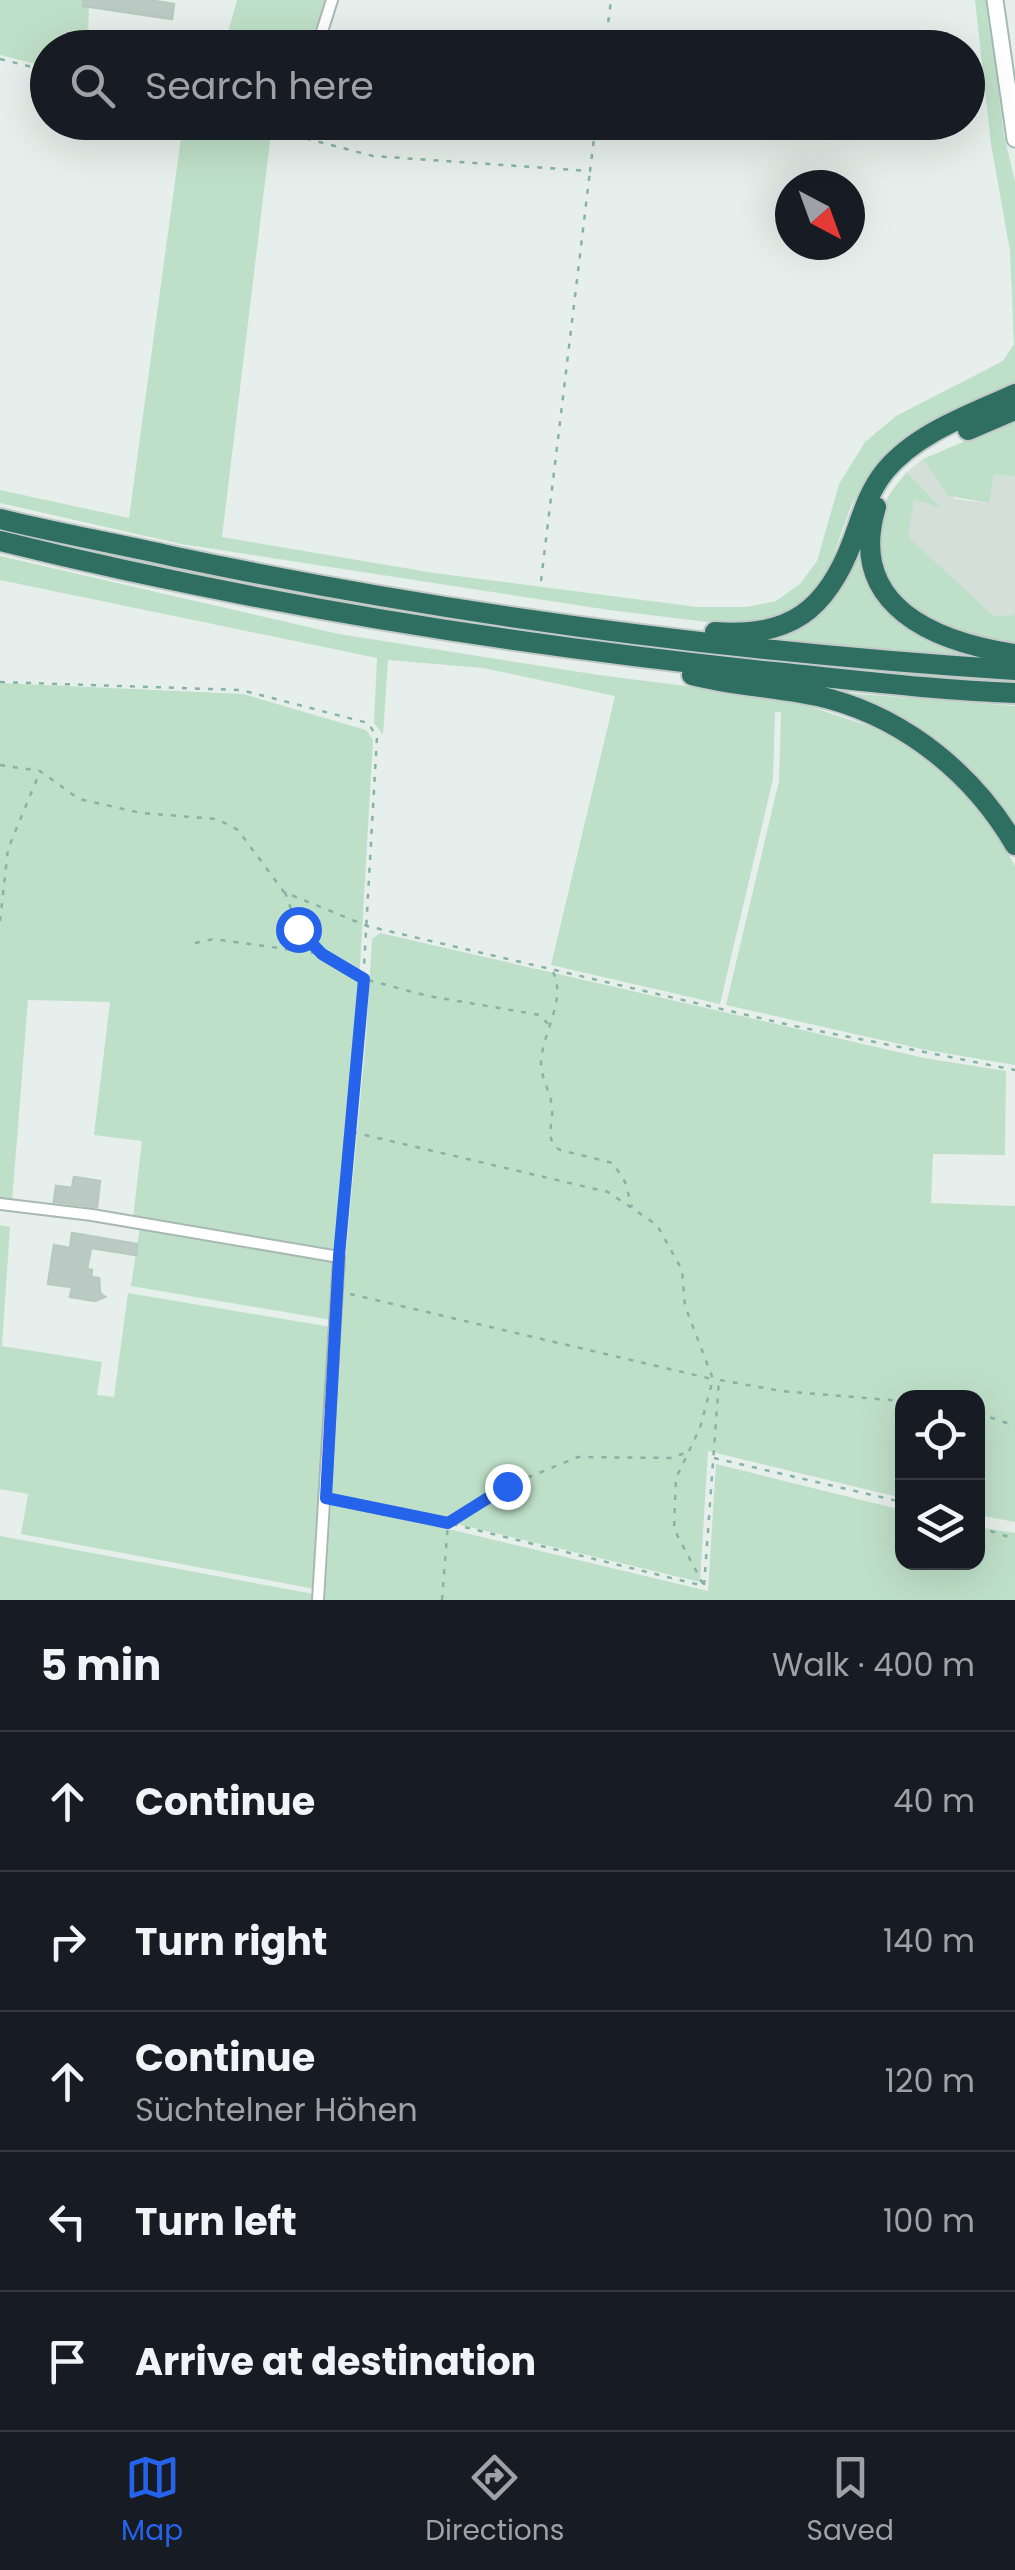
<!DOCTYPE html>
<html lang="en">
<head>
<meta charset="utf-8">
<style>
	:root { --surface:#171b24; --page:#20242c; --text:#f1f3f6; --muted:#9ea1a6; --line:#363941; --accent:#2563eb }
	body { margin:0; font-family:Poppins,sans-serif; background:var(--page); color:var(--text) }
	.controls { position:absolute; right:30px; bottom:30px; display:grid; overflow:hidden; border-radius:20px; box-shadow:0 10px 40px #0002 }
	.controls button { width:90px; height:90px; display:grid; place-items:center; padding:0; border:0; border-bottom:2px solid var(--line); background:var(--surface); color:var(--text); font:50px sans-serif }
	.compass { position:absolute; left:775px; top:170px; width:90px; height:90px; border-radius:50%; background:var(--surface); box-shadow:0 10px 40px #0002; rotate:139deg }
	.stop { position:absolute; width:30px; height:30px; margin:-22px; border:8px solid #2563eb; border-radius:50%; background:#fff }
	.stop.end { background:#2563eb; border-color:#fff; box-shadow:0 2px 10px #0008 }
	.list { margin:0; padding:0; list-style:none }
	h2 { display:flex; justify-content:space-between; align-items:center; height:130px; margin:0; padding:0 40px; font-size:42px }
	h2 small { font-size:32px; font-weight:400; color:var(--muted) }
	.list li { display:grid; grid-template-columns:65px 1fr auto; gap:30px; align-items:center; box-sizing:border-box; height:140px; padding:0 40px; border-top:2px solid var(--line) }
	.list b { display:block; font-size:38px; white-space:nowrap }
	.list p { margin:0; font-size:32px; white-space:nowrap; color:var(--muted) }
	.list em { font-size:32px; font-style:normal; color:var(--muted) }
	.icon { flex:none; width:55px; height:55px; fill:none; stroke:currentColor; stroke-width:2; stroke-linecap:round; stroke-linejoin:round }
	.map { position:relative; flex:none; width:1015px; height:1600px; overflow:hidden }
	.search { position:absolute; background:var(--surface); box-shadow:0 10px 40px #0002; left:30px; right:30px; top:30px; height:110px; display:flex; align-items:center; gap:25px; box-sizing:border-box; padding:0 35px; border-radius:55px; color:var(--muted); font-size:38px }
	.sheet { height:830px; background:var(--surface) }
	nav { display:flex; justify-content:space-around; align-items:center; box-sizing:border-box; height:140px; border-top:2px solid var(--line); background:var(--surface); font-size:28px; color:var(--muted) }
	nav a { display:grid; justify-items:center; gap:5px }
	nav .on { color:var(--accent) }
	.map>svg:first-child { display:block }
	.built { fill:#d4dfda }
	.green { fill:#bfe0c8 }
	.building { fill:#bbcac4; stroke:#b8c9c2; stroke-width:2.5 }
	.lines { fill:none; stroke-linecap:round; stroke-linejoin:round }
	.street-casing { stroke:#a8b8b2; stroke-width:14 }
	.secondary-casing { stroke:#a4bbb3; stroke-width:19 }
	.highway-casing { stroke:#c2cac8; stroke-width:24 }
	.path { stroke:#86b3a5; stroke-width:2.5; stroke-dasharray:5 8; stroke-linecap:butt }
	.street { stroke:#fff; stroke-width:10 }
	.secondary { stroke:#fff; stroke-width:15 }
	.highway { stroke:#2f6f62; stroke-width:20 }
	.route { stroke:#2563eb; stroke-width:12 }
</style>
</head>
<body>
<div class="map">
<svg width="1015" height="1600" viewBox="0 0 1015 1600">
	<rect width="100%" height="100%" fill="#e6efeb"/>
	<path class="built" d="M923 459 955 499 988 503 994 475 1015 476V615L994 616 907 537 914 500 938 505 907 472Z"/>
	<path class="green" d="M0 0H89L88 47 48 48 47 67 0 55Z
		M237 0H325L310 47H224Z
		M975 0H987L1004 135 1015 182V386L906 438 888 452 871 470 851 506 826 576 794 608 750 624 715 623 609 610 181 544 0 503V490L129 518 183 123H230L271 133 222 537 434 573 697 607H746L776 601 800 584 817 561 839 484 865 442 896 416 1003 361 1014 344 1010 251 991 144Z
		M1015 420V476L994 475 989 503 949 496 923 459Z
		M907 472 940 507 914 500 908 537 994 616 1015 615V644C988 640 957 635 932 623 892 602 871 554 882 511 886 496 898 483 907 472Z
		M865 524 885 599 985 658 733 639 797 624Z
		M0 556 339 634 599 675 787 699 881 730 928 759 966 791 991 824 1015 866V1065L926 1050 726 1005 779 781 781 712H775L773 779 720 1004 551 965 615 696 483 668 388 660 383 735 374 723 377 658 0 580Z
		M0 683 243 694 366 730 373 740 356 1036 351 1065 336 1251 133 1218 142 1141 94 1135 110 1002 28 1000 12 1202 0 1200Z
		M832 692 1015 706V835L994 803Z
		M380 933 924 1058 1006 1071 1005 1155 933 1154 931 1203 1015 1206V1522L978 1515V1398H902V1498L708 1451 700 1582 331 1494 346 1252 366 1038 372 939Z
		M0 1225 10 1227 2 1346 102 1362 97 1395 114 1397 128 1293 331 1327 315 1589 21 1534 28 1494 0 1489Z
		M140 1227 327 1257 335 1266 332 1320 131 1286Z
		M716 1464 902 1510V1562H978V1527L1015 1533V1600H325L331 1501 708 1591Z
		M0 1536 314 1594V1600H0Z"/>
	<path class="building" d="M83 0H148L174 4 172 19 83 6Z
		M74 1177 100 1181 97 1207 54 1202 56 1186 72 1188Z
		M72 1233 137 1244 136 1255 91 1248 87 1269 92 1270 91 1277 99 1278 100 1293 105 1297 95 1301 70 1297 72 1287 48 1284 54 1245 70 1248Z"/>
	<g class="lines">
		<defs>
			<path id="street" d="M319 41 332 0
				M0 1204 92 1215 339 1257 318 1600"/>
			<path id="secondary" d="M995 0 1015 139"/>
			<path id="highway" d="M968 430 1015 410
				M876 507C846 607 936 642 1015 654
				M0 519C56 533 114 543 171 556 450 615 731 652 1015 670
				M0 541C254 604 514 645 774 672 855 680 934 690 1015 693
				M715 632C790 638 827 610 853 540 862 516 868 492 885 471 916 433 971 414 1015 394
				M692 675C737 687 785 687 830 699 909 721 975 776 1015 845"/>
		</defs>
		<use href="#street" class="street-casing"/>
		<use href="#secondary" class="secondary-casing"/>
		<use href="#highway" class="highway-casing"/>
		<path class="path" d="M605 48 611 0
			M0 59 48 71
			M243 122 373 156 590 171 596 122
			M541 581 590 171
			M0 682 241 690 368 723 377 737 360 1037 340 1245
			M0 765 40 771 79 799 141 813 217 819 238 830 284 892 367 926 794 1026 1015 1070
			M285 892 298 929 321 953
			M0 921 8 849 39 774
			M195 943 213 939 322 954 364 979 428 996 540 1015 548 1024
			M553 972C567 999 542 1033 541 1063 541 1079 551 1092 552 1108 554 1124 543 1139 560 1150L613 1163 625 1182 632 1207
			M352 1132 608 1192 657 1225 682 1270 685 1306 713 1379 700 1428 676 1478 674 1529 704 1586
			M350 1294 712 1379
			M720 1380 781 1391 902 1401
			M978 1413 1015 1426
			M714 1458 902 1502
			M338 1500 448 1523 704 1586 719 1380
			M978 1527 1015 1539
			M442 1600 448 1523 507 1486 578 1457 672 1458 687 1452"/>
		<use href="#street" class="street"/>
		<use href="#secondary" class="secondary"/>
		<use href="#highway" class="highway"/>
	</g>
	<g class="lines">
		<path class="route" d="M298 929 322 954 364 979 339 1256 326 1498 448 1523 507 1486"/>
	</g>
</svg>
<div class="controls">
<button><svg class="icon" aria-label="locate" viewBox="0 0 24 24"><circle cx="12" cy="12" r="6"/><path d="M12 2v4M12 18v4M2 12h4M18 12h4"/></svg></button>
<button><svg class="icon" aria-label="layers" viewBox="0 0 24 24"><path d="M12 4l9 5-9 5-9-5zM3 14l9 5 9-5"/></svg></button>
</div>
<svg class="compass" viewBox="-18 -18 36 36"><path d="M0-13l5 13h-10z" fill="#e53935"/><path d="M0 13l5-13h-10z" fill="#9ea1a6"/></svg>
<div class="stop" style="left:298px;top:929px"></div>
<div class="stop end" style="left:507px;top:1486px"></div>
<div class="search"><svg class="icon" aria-label="search" viewBox="0 0 24 24"><circle cx="10" cy="10" r="6"/><path d="M15 15l6 6"/></svg>Search here</div>
</div>
<section class="sheet">
<h2>5 min<small>Walk · 400 m</small></h2>
<ul class="list">
<li><svg class="icon" aria-label="ahead" viewBox="0 0 24 24"><path d="M12 20V5M6 11l6-6 6 6"/></svg><div><b>Continue</b></div><em>40 m</em></li>
<li><svg class="icon" aria-label="right" viewBox="0 0 24 24"><path d="M7 20v-9h11M14 6l5 5-5 5"/></svg><div><b>Turn right</b></div><em>140 m</em></li>
<li><svg class="icon" aria-label="ahead" viewBox="0 0 24 24"><path d="M12 20V5M6 11l6-6 6 6"/></svg><div><b>Continue</b><p>Süchtelner Höhen</p></div><em>120 m</em></li>
<li><svg class="icon" aria-label="left" viewBox="0 0 24 24"><path d="M17 20v-9H6M10 6l-5 5 5 5"/></svg><div><b>Turn left</b></div><em>100 m</em></li>
<li><svg class="icon" aria-label="arrive" viewBox="0 0 24 24"><path d="M6 21V4h12l-3 4 3 4H6"/></svg><div><b>Arrive at destination</b></div></li>
</ul>
</section>
<nav>
<a class="on"><svg class="icon" aria-label="map" viewBox="0 0 24 24"><path d="M3 6l6-2 6 2 6-2v14l-6 2-6-2-6 2zM9 4v14M15 6v14"/></svg>Map</a>
<a><svg class="icon" aria-label="directions" viewBox="0 0 24 24"><path d="M12 3l9 9-9 9-9-9zM9 14v-3h6M13 9l2 2-2 2"/></svg>Directions</a>
<a><svg class="icon" aria-label="saved" viewBox="0 0 24 24"><path d="M7 4h10v16l-5-4-5 4z"/></svg>Saved</a>
</nav>
</body>
</html>
